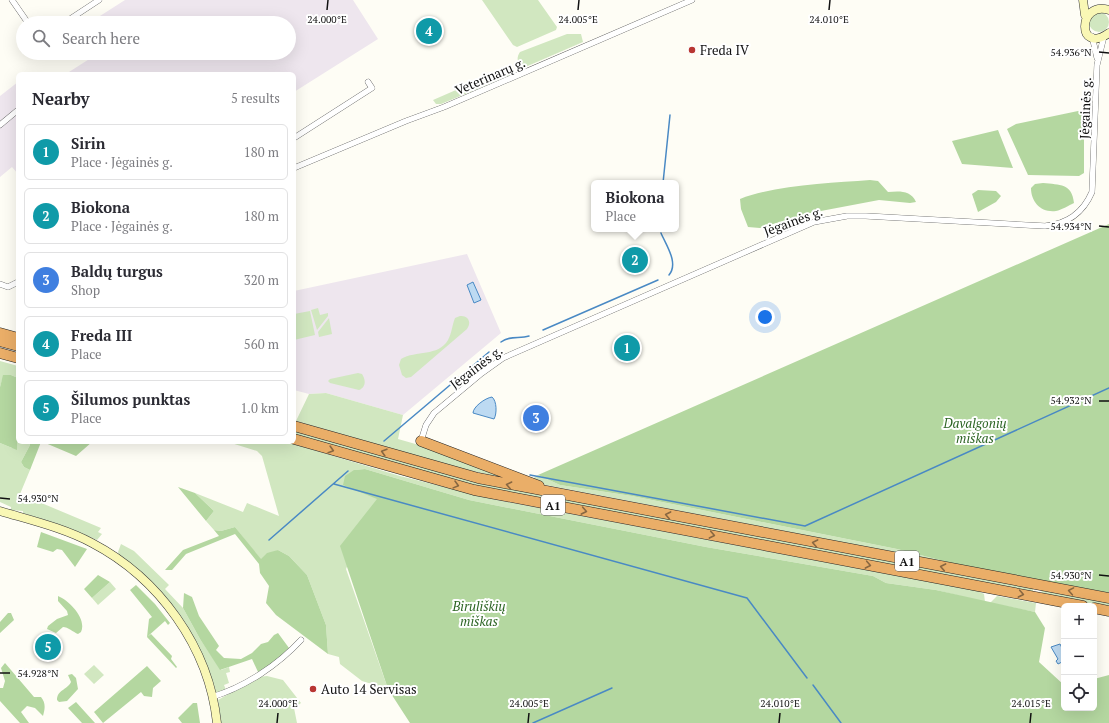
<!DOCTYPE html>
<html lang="en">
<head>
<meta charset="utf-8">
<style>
	:root { --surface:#fff; --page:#f2f2f3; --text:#2b2b33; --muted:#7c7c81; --line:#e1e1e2; --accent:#0f766e }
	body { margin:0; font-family:"PT Serif",serif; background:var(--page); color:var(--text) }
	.controls { position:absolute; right:12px; bottom:12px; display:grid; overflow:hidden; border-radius:6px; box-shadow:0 4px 16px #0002 }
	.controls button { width:36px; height:36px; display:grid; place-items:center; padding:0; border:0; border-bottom:1px solid var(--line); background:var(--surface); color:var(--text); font:20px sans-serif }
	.you { position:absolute; left:765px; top:317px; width:14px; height:14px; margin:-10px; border:3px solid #fff; border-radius:50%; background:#1a73e8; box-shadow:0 0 0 6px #1a73e833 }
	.badge { display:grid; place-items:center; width:26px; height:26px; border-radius:50%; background:var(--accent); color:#fff; font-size:13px; font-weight:700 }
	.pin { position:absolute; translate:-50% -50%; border:2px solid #fff; box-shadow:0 1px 4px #0006 }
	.popup { position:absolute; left:591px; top:180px; width:88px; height:52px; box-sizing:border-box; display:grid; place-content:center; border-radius:6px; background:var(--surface); filter:drop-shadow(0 1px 3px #0005); font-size:13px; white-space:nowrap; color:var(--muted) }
	.popup b { font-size:15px; color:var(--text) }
	.popup::after { content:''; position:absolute; left:50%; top:100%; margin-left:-8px; border:8px solid transparent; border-top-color:var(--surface) }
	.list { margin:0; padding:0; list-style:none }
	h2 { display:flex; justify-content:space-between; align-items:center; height:52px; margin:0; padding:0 16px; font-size:17px }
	h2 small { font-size:13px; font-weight:400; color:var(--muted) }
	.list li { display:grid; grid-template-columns:26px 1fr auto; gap:12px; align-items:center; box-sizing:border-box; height:56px; margin:0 8px 8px; padding:0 8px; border:1px solid var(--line); border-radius:6px }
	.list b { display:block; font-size:15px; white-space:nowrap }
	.list p { margin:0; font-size:13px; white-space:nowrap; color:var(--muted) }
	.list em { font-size:13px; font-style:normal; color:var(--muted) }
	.icon { flex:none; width:22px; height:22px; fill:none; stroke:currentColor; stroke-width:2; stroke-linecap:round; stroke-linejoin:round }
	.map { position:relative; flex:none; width:1109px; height:723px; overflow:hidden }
	.search { position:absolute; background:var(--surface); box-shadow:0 4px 16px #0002; left:16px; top:16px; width:280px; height:44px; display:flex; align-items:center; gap:10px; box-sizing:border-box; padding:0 14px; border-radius:22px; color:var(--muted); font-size:15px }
	.panel { position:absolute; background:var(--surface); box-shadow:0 4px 16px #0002; left:16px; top:72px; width:280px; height:372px; border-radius:6px }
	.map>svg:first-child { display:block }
	.industrial { fill:#eee6ee }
	.green { fill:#d1e7c0 }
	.forest { fill:#b4d7a0 }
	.water { fill:#bddaf2; stroke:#4989c4 }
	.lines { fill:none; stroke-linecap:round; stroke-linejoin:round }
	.stream { stroke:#4989c4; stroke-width:1.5 }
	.street-casing { stroke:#444; stroke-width:6 }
	.secondary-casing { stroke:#333; stroke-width:9 }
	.highway-casing { stroke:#222; stroke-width:11 }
	.street { stroke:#fff; stroke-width:5.5 }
	.secondary { stroke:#f9f7b5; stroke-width:8 }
	.highway { stroke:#eaae68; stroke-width:10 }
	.oneway { stroke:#886741 }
	.ticks { fill:none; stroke:#111; stroke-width:1.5 }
	.poi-dot { fill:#b83632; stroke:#fff; stroke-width:1.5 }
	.labels { text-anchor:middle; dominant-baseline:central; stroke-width:4; stroke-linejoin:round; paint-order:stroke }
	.shield { fill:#fff; stroke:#585858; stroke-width:1 }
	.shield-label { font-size:12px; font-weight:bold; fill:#111 }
	.poi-label { font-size:13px; fill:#111; stroke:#fff; text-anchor:start }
	.street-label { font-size:13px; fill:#111; stroke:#fff }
	.park-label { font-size:13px; font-style:italic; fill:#2d6524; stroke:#fff }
	.ticks-label { font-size:10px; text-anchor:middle; fill:#111; stroke:#fff; stroke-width:4; stroke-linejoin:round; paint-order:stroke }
</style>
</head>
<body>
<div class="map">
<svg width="1109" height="723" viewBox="0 0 1109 723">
	<rect width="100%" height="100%" fill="#fefdf5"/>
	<path class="industrial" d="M125 0H353L378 39 294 92V74H61L69 72 94 56 93 53H289V23H89Z
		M18 82V174L12 167 0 177V96Z
		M467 254 501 333 403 415 326 393 309 394 294 390V291Z"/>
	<path class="green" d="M482 0H538L557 27 556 30 517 47 513 45Z
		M1089 22a10 10 0 1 1 20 0a10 10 0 1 1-20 0Z
		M567 34H581L583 42 523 68C517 64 516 58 520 52Z
		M511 66V75L441 104H436L433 100Z
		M318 308 320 315 328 313V316L317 330 311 310Z
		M310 311 315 335 294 340V314Z
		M460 316C468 315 472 322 467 329L411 377 406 378 402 375 399 365 401 359C416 350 438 357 448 340 452 333 452 325 455 318Z
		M329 318 332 334 319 337 318 332Z
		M0 361 18 366V378L11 375 2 380 0 387Z
		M358 373 362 374C366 380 366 387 359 390L330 383 328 381 330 379Z
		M326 393 403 415 398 439 426 447 519 481 463 469 296 421 309 394Z
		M18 430V442H29L30 445 21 462 24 467 30 470 20 494 101 528 98 532 102 534 97 540 60 525 23 513V511L11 510V507L0 502V443L12 448 17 446 16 434Z
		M294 430 377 454 1033 588V593L463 483 294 435Z
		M228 442H287L400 476 497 500 978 591 984 594 985 602 936 590 886 583 873 576 706 547 469 500 365 469 354 470 378 499 346 569 388 689 362 681 340 664 339 657 328 654 326 625 307 575 289 556 278 550 261 560 235 527 221 531 214 530 206 521 214 511 195 493 243 512 247 503 279 516 262 456 257 451Z
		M538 475 560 485 632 496 897 549 955 564 546 485 531 480Z
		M121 544 134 551 169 585 165 589 183 608 200 639 221 670 229 667 230 672 226 673 229 683 224 685 226 690 219 693 216 692C196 629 171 594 119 555L118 552Z
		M110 582 116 589 98 605 92 598Z
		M1042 590 1109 602V607L1041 594Z
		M997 596 1036 603 1035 612 990 603Z
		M94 665 104 675 94 684 84 674Z
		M267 676 283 680 301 703 294 708 297 723H221L218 700 258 677Z"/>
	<path class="forest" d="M1078 111 1084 114V173L1079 176 1028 175 1007 129 1016 124Z
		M998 130 1013 168 962 164 952 141Z
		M870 180 878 181 888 192C899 191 911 190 916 202L910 203 879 200 805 214 760 228 748 227 741 209 740 199C776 185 831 183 870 180Z
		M1043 183C1060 185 1072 183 1074 203 1069 205 1062 210 1056 211 1041 213 1031 202 1031 188L1035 184Z
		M978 190 996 191 1001 196 996 202 978 212 972 194Z
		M1109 224V593L955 564 897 549 632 496 560 485 538 475Z
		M3 375H11L18 378 17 450 0 443V387Z
		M29 442H41L30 470 24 467 21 462 30 445Z
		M43 442H92L76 456Z
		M365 469 469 500 706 547 873 576 886 583 936 590 1035 612 1045 628 1039 662 1064 685V708H1094V679L1109 675V723H410L388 689 340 546 377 499 343 485 345 476 354 470Z
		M178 487 195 493 214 511 206 521Z
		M235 527 261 559 267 553 278 550 289 556 307 575 326 625 328 654 276 615 266 603 269 586 260 573 259 564 235 534 186 554 172 570H165L183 550 219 536 214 530 221 531Z
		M41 532 87 549 75 567 62 550 57 549 53 552 37 547Z
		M98 575 110 582 92 598 84 589Z
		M136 585 155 604 170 623 168 625 165 621 147 637 149 619 152 617 130 590Z
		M184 593 192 597 199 616 219 646 216 650 224 658 241 659 252 653 261 644 268 642 274 635 278 633 289 648 273 663 258 672 252 659 220 670 200 639 183 608Z
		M58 596C70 601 87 619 81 632L78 634C73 632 68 627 63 627L56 633 47 629 48 626 57 619 68 615 67 611 58 601Z
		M8 613H11L14 620 0 633V622Z
		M151 634 172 656 171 659 177 667 176 668 147 637Z
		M5 663 34 697H41C46 703 45 709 43 716L35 708 27 706 21 712 29 723H20L0 701V688H3L5 681 1 668Z
		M147 666 161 681 153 688 152 697 144 696 141 692 103 723 94 712Z
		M72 674 76 678 78 689 67 701 59 702 57 700C57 690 67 690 71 682L68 675Z
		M76 702 95 723H82L68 708Z
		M193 703H197L200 723H182L178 718Z"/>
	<path class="water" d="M473 282 481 300 474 303 467 285Z
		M492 397C497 401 497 414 494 419L473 413C473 407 485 398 492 397Z
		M1060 644 1064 652V661L1058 664 1056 661 1058 659 1051 647Z"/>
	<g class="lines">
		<path class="stream" d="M663 183 670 115
			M661 233C666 245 679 263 669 275
			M543 330 658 280
			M501 342C510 335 519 339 529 336
			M384 441 489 352
			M530 475 805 526 1109 388
			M334 484 747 598 807 678
			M269 540 348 471
			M813 685 841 723
			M533 723 612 688"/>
		<defs>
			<path id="street" d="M12 0 28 23
				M64 23 99 0
				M1092 36 1097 58
				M0 125 18 110
				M294 138 372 88 368 82
				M294 168 406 121 444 107 692 0
				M0 284 8 287 18 282
				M421 441 426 425 434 413 482 373 503 358 814 222 847 216H866L1045 226C1068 224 1083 213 1092 192L1097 65 1104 36
				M212 697C245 687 278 665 301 640"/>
			<path id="secondary" d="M1083 0 1085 15
				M1109 10C1077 0 1077 56 1109 33
				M0 511C30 520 64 528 92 543 159 578 209 647 217 723"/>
			<path id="highway" d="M0 333 18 338
				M0 341 18 346
				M0 353 18 358
				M294 426 478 478 1109 598
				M294 439 474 490 1083 606
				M421 441 539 486
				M1094 608 1109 611"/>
		</defs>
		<use href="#street" class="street-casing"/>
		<use href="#secondary" class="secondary-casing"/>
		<use href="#highway" class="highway-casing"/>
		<use href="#street" class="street"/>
		<use href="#secondary" class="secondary"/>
		<use href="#highway" class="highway"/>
	</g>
	<defs><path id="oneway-chevron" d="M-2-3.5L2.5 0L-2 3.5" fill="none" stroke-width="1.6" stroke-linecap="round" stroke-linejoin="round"/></defs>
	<g class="oneway">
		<use href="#oneway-chevron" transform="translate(331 450) rotate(16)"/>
		<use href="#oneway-chevron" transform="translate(384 452) rotate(-164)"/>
		<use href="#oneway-chevron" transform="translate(456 485) rotate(15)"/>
		<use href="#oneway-chevron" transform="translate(509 485) rotate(-168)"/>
		<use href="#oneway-chevron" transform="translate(584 511) rotate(11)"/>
		<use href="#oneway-chevron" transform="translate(668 515) rotate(-169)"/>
		<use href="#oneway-chevron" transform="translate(712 535) rotate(11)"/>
		<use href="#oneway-chevron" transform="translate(815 543) rotate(-169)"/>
		<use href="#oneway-chevron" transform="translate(868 565) rotate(11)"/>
		<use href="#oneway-chevron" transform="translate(943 567) rotate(-169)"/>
		<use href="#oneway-chevron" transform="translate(1071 591) rotate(-170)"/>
		<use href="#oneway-chevron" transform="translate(1021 594) rotate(11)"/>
	</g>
	<path class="ticks" d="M327 10 328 0M578 10 579 0M829 10 830 0M1099 52 1109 53M1099 226 1109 227M1099 401H1109M0 498 10 499M1099 575 1109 576M0 673H10M277 723 278 713M528 723 529 713M779 723 780 713M1030 723 1031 713"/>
	<g class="poi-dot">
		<circle cx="692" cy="50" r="4"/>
		<circle cx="313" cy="689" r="4"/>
	</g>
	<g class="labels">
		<g class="shield">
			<rect x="541" y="495" width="24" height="20" rx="3"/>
			<rect x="895" y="551" width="24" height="20" rx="3"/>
		</g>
		<g class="shield-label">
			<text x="553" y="505">A1</text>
			<text x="907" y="561">A1</text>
		</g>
		<g class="poi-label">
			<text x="700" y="50">Freda IV</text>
			<text x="321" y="689">Auto 14 Servisas</text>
		</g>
		<g class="street-label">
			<text transform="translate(490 76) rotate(-23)">Veterinarų g.</text>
			<text transform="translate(1085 108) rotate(-88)">Jėgainės g.</text>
			<text transform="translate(793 221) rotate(-20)">Jėgainės g.</text>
			<text transform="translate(476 367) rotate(-37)">Jėgainės g.</text>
		</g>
		<g class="park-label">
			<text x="975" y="423">Davalgonių<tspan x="975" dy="15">miškas</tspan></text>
			<text x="479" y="606">Biruliškių<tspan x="479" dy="15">miškas</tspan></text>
		</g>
	</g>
	<g class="ticks-label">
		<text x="327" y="23">24.000°E</text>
		<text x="578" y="23">24.005°E</text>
		<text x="829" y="23">24.010°E</text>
		<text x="1071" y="56">54.936°N</text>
		<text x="1071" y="230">54.934°N</text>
		<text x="1071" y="404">54.932°N</text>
		<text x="38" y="502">54.930°N</text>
		<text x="1071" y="579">54.930°N</text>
		<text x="38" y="677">54.928°N</text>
		<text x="278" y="707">24.000°E</text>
		<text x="529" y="707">24.005°E</text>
		<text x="780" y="707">24.010°E</text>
		<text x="1031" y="707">24.015°E</text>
	</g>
</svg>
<div class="controls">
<button>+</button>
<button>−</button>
<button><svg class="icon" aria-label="locate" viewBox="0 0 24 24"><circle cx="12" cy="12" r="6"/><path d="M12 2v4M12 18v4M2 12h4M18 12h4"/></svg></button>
</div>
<div class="you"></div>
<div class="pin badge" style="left:627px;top:348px;background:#0f9aa8">1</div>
<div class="pin badge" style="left:635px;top:260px;background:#0f9aa8">2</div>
<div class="popup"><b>Biokona</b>Place</div>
<div class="pin badge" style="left:536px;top:418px;background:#3f7fe0">3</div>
<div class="pin badge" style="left:429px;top:31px;background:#0f9aa8">4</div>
<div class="pin badge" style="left:48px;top:647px;background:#0f9aa8">5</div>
<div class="search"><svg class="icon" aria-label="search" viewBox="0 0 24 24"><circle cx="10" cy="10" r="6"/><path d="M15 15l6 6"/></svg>Search here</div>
<section class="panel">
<h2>Nearby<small>5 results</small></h2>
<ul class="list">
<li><span class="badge" style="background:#0f9aa8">1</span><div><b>Sirin</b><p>Place · Jėgainės g.</p></div><em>180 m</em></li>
<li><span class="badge" style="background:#0f9aa8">2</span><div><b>Biokona</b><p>Place · Jėgainės g.</p></div><em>180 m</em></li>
<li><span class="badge" style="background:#3f7fe0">3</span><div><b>Baldų turgus</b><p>Shop</p></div><em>320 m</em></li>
<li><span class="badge" style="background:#0f9aa8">4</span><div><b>Freda III</b><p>Place</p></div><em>560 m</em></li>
<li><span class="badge" style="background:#0f9aa8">5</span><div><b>Šilumos punktas</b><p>Place</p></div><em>1.0 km</em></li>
</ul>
</section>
</div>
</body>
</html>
